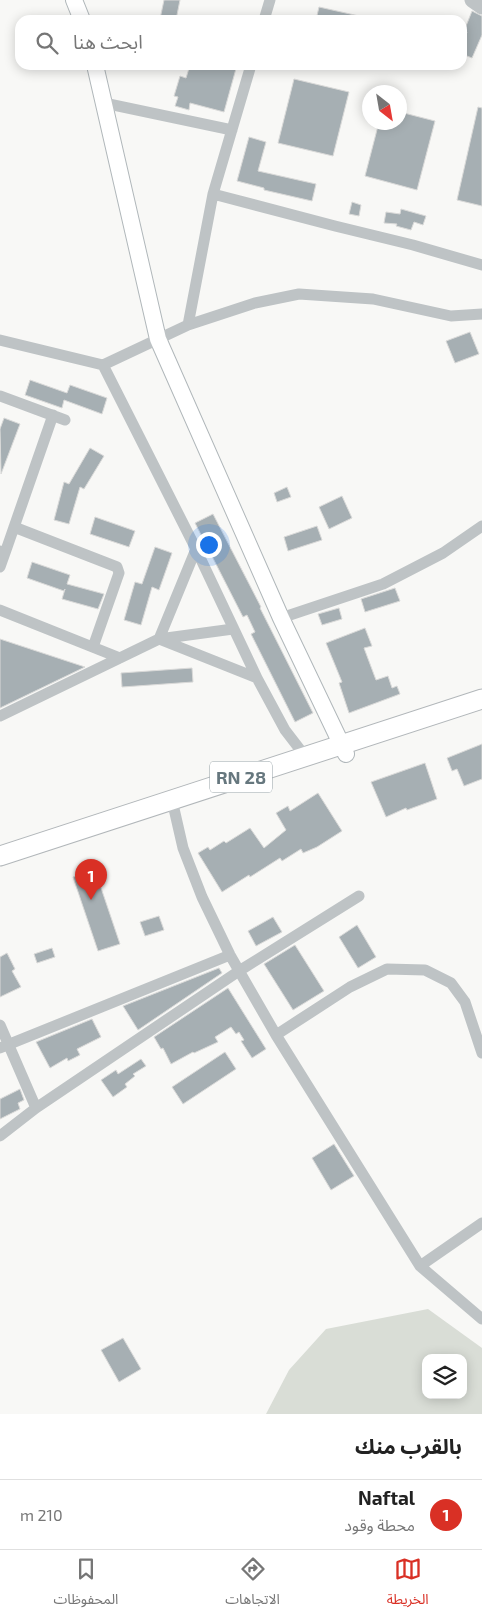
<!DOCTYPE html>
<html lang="ar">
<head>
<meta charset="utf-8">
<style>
	:root { --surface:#fff; --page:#f2f2f2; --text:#222; --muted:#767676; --line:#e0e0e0; --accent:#d93025 }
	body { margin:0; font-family:"Exo 2","Noto Sans Arabic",sans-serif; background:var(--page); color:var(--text); direction:rtl }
	.controls { position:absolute; right:15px; bottom:15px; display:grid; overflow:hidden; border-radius:10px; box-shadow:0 2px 12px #0003 }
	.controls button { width:45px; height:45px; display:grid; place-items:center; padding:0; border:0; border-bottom:1px solid var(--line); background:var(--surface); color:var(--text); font:25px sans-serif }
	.compass { position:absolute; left:362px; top:85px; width:45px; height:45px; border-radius:50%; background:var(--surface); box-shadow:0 2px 12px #0003; rotate:149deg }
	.you { position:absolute; left:208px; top:544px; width:18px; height:18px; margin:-12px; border:4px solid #fff; border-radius:50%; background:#1a73e8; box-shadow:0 0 0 8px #1a73e833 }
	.badge { display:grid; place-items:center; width:32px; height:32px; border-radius:50%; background:var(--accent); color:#fff; font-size:16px; font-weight:700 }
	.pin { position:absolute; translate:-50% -41px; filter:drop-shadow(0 1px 2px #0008) }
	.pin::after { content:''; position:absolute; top:26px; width:18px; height:15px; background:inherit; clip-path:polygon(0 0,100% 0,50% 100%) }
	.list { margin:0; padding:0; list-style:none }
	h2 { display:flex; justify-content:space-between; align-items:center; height:65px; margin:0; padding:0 20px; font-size:21px }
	h2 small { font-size:16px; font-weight:400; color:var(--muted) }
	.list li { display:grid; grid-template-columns:32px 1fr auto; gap:15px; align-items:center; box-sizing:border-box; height:70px; padding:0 20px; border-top:1px solid var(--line) }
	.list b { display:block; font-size:19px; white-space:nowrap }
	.list p { margin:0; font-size:16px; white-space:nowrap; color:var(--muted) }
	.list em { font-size:16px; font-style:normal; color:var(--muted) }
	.icon { flex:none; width:28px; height:28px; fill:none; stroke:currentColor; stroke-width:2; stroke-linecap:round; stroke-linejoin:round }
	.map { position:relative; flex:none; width:482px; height:1414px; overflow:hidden; direction:ltr }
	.search { position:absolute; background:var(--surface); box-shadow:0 2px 12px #0003; left:15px; right:15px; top:15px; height:55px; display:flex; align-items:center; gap:12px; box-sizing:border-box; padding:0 18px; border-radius:15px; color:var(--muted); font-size:19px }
	.sheet { height:135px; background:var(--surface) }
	nav { display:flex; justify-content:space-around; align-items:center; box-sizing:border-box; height:70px; border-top:1px solid var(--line); background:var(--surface); font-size:14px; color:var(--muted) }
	nav a { display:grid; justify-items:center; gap:2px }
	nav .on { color:var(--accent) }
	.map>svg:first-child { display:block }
	.green { fill:#d9ddd6; fill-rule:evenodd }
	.building { fill:#a6afb3; stroke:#dadad9 }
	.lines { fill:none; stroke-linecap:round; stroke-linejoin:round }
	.secondary-casing { stroke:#b0b7ba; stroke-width:18 }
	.primary-casing { stroke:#b2b7ba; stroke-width:21 }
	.minor { stroke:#bec3c5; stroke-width:11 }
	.tertiary { stroke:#bec3c5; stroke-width:15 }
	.secondary { stroke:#fff; stroke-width:16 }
	.primary { stroke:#fff; stroke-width:19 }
	.labels { text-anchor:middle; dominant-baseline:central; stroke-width:5; stroke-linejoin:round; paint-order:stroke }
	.shield { fill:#fff; stroke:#94a0a5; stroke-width:1 }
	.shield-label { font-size:18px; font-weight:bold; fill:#66777e }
</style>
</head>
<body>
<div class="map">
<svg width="482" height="1414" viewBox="0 0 482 1414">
	<rect width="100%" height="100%" fill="#f8f8f6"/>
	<path class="green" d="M428 1309 482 1348V1414H266L289 1370 326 1329ZM426 1358H463V1395H426Z"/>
	<path class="building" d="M164 0H180L176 20 160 19Z
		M319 7 359 16V20H316Z
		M472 11 482 16V35L472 58 462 54V45L467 32 464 31Z
		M190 65H237L224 112 190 103 189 110 175 106 178 97 174 96 180 76 186 78Z
		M294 79 349 92 333 156 278 143Z
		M478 107 482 108V206L457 200Z
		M400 112 435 121 417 190 365 176 379 122H400Z
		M249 137 266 142 258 171 316 184 312 201 264 190V188L237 181Z
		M352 202 361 205 359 216 349 214Z
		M401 209 426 216 423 225 414 222 411 230 396 226 397 224 384 223 386 212 400 214Z
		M470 332 479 354 455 363 446 341Z
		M30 380 67 393 70 385 107 398 102 414 64 400 62 408 25 395Z
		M4 418 20 424 1 474 0 429Z
		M90 448 104 456 84 489 80 487 69 524 54 520 64 482 69 484Z
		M287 487 291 497 277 502 274 493Z
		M342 496 352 518 329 529 319 507Z
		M213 514 261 607 260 608 313 713 295 722 251 634 255 632 247 615 243 617 195 523Z
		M95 517 135 531 129 547 90 534Z
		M317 526 322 540 288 551 284 537Z
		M155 547 172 553 159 590 152 587 141 625 124 620 135 582 142 584Z
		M32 562 70 575 67 584 104 594 98 609 62 599 65 589 64 591 27 578Z
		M395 588 400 601 365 612 361 599Z
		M339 608 342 619 322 625 318 614Z
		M365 628 372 646 364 648 376 680 388 676 392 688 397 686 400 694 349 713 339 683 342 682 326 643Z
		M0 639 85 667 0 708Z
		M192 668 193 682 122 687 121 673Z
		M482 744V779L464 786 457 769 452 771 447 758Z
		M425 763 437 799 407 810 406 808 386 817 371 782Z
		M318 793 342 831 317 847 303 853 301 849 282 861 280 858 250 877 249 875 222 892 198 853 208 847 210 850 224 841 226 843 250 828 264 848 286 830 276 813 288 806 290 811Z
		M95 870 120 944 98 951 73 877Z
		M159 916 164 930 145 936 140 922Z
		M273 917 282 932 256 946 248 931Z
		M357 925 376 957 358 968 339 937Z
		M295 945 324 991 293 1010 264 964Z
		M52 948 55 957 37 963 34 954Z
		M7 953 15 969 12 971 21 987 0 997V957Z
		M219 968 222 973 138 1030 123 1006Z
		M228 988 266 1049 252 1058 241 1041 244 1040 239 1032 236 1034 231 1027 215 1037 218 1042 194 1053 193 1052 171 1064 163 1048 161 1049 154 1037Z
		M92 1019 101 1037 77 1049 80 1055 68 1061 67 1058 50 1068 36 1042Z
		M225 1052 236 1069 183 1104 172 1087Z
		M141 1059 146 1066 133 1074 135 1076 125 1084 127 1087 113 1097 101 1080 116 1070 118 1074Z
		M20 1089 24 1100 18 1103 20 1109 0 1119V1099Z
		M334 1144 354 1176 331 1190 312 1158Z
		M123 1338 141 1369 119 1382 101 1350Z"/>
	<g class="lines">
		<defs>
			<path id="secondary" d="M74 0 82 20
				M95 65 158 339 281 618 346 754"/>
			<path id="primary" d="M0 856 482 699"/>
		</defs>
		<use href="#secondary" class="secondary-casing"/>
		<use href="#primary" class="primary-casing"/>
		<path class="minor" d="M264 20 270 0
			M104 103 232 130
			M213 194 335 226 413 245 482 265
			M188 325 255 303 299 294 373 299 451 316 482 314
			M0 340 103 365 196 549 257 678 285 730 305 756
			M103 365 188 325 213 194 251 65
			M0 396 65 420
			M14 527 117 567 119 573 93 647
			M0 551 5 553 0 567
			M5 553 53 415
			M0 610 120 658
			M281 618 383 584 443 553 482 526
			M159 639 196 549
			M159 639 233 629
			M0 716 159 639 257 678
			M172 800 183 848 202 897 230 955 276 1035 420 1266 482 1319
			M0 1025 36 1108
			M276 1035 350 987 387 969 425 970 451 983 465 1002 482 1053
			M0 1048 230 955
			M0 1136 36 1108 239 971 359 896
			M420 1266 482 1223"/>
		<path class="tertiary" d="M472 0 482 7"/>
		<use href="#secondary" class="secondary"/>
		<use href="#primary" class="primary"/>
	</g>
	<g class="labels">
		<rect class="shield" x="210" y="761.5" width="62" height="31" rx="4"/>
		<g class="shield-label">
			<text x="241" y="777">RN 28</text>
		</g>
	</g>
</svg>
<div class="controls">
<button><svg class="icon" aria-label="layers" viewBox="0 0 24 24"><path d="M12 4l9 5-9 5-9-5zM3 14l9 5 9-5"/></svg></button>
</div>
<svg class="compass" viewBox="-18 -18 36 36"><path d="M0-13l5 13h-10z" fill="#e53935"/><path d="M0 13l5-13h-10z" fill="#767676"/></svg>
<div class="you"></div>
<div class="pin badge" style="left:91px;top:900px">1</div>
<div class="search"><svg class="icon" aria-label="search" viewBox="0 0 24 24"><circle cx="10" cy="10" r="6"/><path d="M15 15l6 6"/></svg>ابحث هنا</div>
</div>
<section class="sheet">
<h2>بالقرب منك<small></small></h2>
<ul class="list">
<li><span class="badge">1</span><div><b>Naftal</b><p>محطة وقود</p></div><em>210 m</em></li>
</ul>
</section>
<nav>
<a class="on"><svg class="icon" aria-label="map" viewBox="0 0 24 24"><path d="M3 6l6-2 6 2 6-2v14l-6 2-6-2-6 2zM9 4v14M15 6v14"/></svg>الخريطة</a>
<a><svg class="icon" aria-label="directions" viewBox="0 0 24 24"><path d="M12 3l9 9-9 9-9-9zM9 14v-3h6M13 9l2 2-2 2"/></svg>الاتجاهات</a>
<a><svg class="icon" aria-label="saved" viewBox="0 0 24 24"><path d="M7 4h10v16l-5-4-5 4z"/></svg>المحفوظات</a>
</nav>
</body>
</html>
